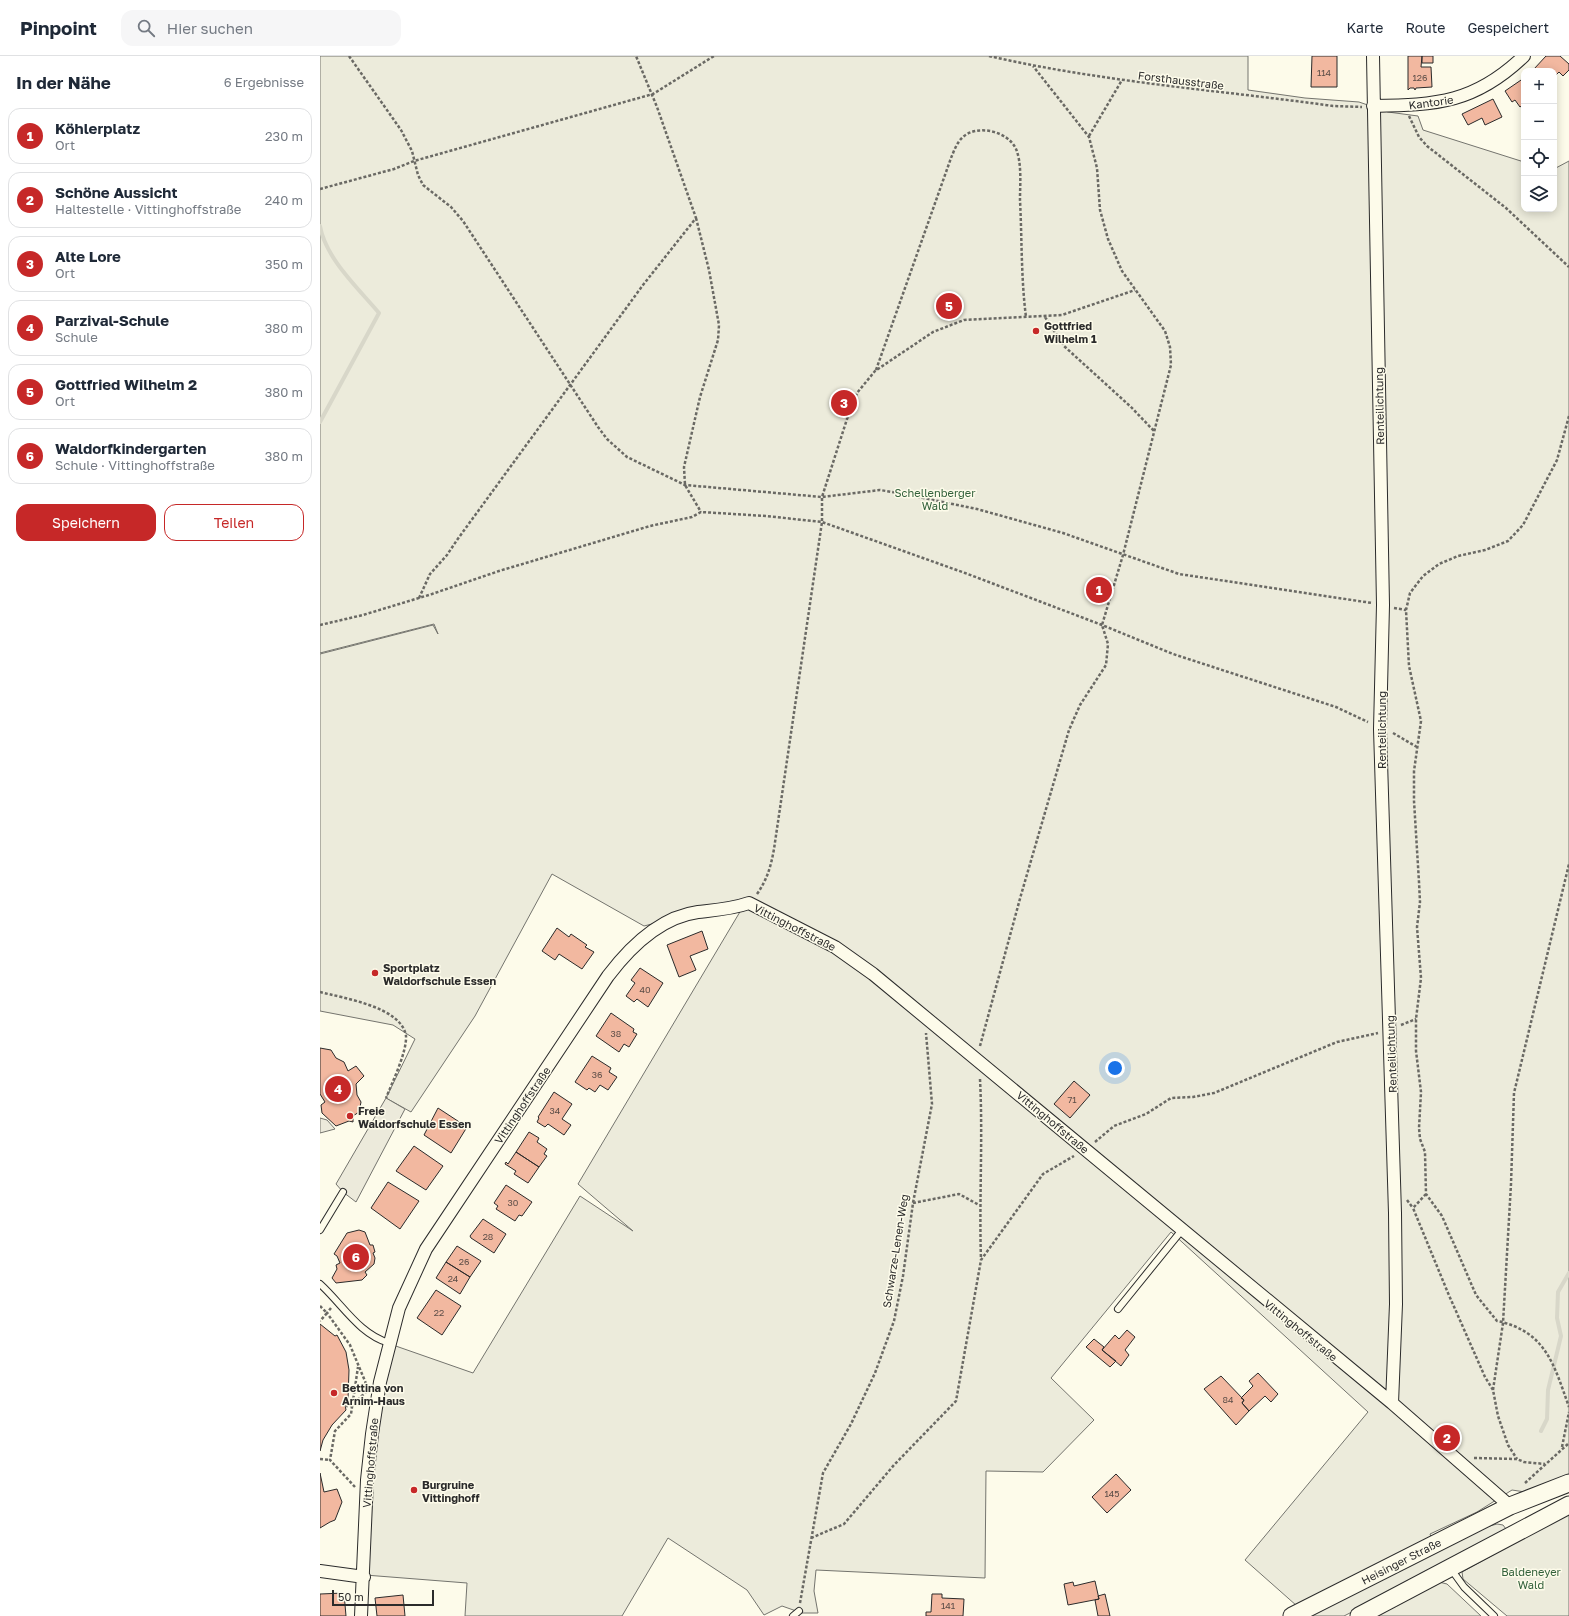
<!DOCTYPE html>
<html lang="de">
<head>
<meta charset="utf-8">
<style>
	:root { --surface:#fff; --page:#f6f6f7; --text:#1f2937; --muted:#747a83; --line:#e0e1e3; --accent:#c62828 }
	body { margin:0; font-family:"Golos Text",sans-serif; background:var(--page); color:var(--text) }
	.controls { position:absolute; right:12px; top:12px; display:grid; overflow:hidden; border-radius:8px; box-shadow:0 2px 10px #0003 }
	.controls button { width:36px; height:36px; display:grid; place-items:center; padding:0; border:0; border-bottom:1px solid var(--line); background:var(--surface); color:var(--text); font:20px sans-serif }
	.scale { position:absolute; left:12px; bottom:10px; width:102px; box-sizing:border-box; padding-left:4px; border:2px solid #2b2b2b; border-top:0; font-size:11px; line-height:14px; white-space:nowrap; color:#2b2b2b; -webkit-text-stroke:3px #fdfbea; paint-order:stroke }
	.you { position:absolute; left:795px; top:1012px; width:14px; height:14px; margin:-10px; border:3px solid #fff; border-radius:50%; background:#1a73e8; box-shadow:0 0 0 6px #1a73e833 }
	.badge { display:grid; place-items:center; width:26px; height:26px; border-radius:50%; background:var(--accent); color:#fff; font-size:13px; font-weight:700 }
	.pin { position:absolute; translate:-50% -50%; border:2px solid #fff; box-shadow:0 1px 4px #0006 }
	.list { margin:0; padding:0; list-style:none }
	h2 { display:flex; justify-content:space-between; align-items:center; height:52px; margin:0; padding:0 16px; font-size:17px }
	h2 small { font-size:13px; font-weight:400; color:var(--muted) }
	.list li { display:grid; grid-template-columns:26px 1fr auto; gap:12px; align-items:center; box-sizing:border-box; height:56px; margin:0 8px 8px; padding:0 8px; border:1px solid var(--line); border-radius:12px }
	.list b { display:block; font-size:15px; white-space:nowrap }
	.list p { margin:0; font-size:13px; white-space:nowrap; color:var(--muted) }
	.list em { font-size:13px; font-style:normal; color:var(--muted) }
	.actions { display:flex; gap:8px; padding:12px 16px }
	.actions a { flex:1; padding:9px 0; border:1px solid var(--accent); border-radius:12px; text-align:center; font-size:14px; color:var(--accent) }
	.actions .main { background:var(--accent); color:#fff }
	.icon { flex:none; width:22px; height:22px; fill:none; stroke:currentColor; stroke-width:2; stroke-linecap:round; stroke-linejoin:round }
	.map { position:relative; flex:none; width:1249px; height:1560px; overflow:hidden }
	header { display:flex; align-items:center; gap:24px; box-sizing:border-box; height:56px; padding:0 20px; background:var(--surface); border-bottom:1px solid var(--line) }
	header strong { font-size:19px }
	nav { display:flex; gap:22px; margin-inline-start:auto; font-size:14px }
	.search { width:280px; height:36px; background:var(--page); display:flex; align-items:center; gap:10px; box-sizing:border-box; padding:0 14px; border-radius:12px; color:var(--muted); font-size:15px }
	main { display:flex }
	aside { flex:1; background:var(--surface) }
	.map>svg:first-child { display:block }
	.green { fill:#ecebdb; stroke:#74746e }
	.parking { fill:#eceadb; stroke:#74746e }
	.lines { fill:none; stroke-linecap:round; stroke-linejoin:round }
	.stream { stroke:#d8d7c9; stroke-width:4 }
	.building { fill:#f2b8a0; stroke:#2b2b2b }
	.lane-casing { stroke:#2b2b2b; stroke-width:8 }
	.street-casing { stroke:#2b2b2b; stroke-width:14 }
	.secondary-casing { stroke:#2b2b2b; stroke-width:19 }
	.path { stroke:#6a6964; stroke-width:2.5; stroke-dasharray:3 2; stroke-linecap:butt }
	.lane { stroke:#fdfbea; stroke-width:6 }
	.street { stroke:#fdfbea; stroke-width:12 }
	.secondary { stroke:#fdfbea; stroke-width:17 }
	.poi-dot { fill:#c62828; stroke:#fdfbea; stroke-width:1.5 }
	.labels { text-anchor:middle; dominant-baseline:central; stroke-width:3; stroke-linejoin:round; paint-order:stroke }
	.number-label { font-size:9px; fill:#5d4e48 }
	.street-label { font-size:11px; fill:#2b2b2b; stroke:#fdfbea }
	.poi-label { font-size:11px; font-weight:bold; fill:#2b2b2b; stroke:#fdfbea; text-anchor:start }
	.park-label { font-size:11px; fill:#34623c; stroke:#fdfbea }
</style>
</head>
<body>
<header>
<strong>Pinpoint</strong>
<div class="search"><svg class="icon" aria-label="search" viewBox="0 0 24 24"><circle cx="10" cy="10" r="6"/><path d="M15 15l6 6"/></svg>Hier suchen</div>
<nav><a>Karte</a><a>Route</a><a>Gespeichert</a></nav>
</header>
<main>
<aside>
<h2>In der Nähe<small>6 Ergebnisse</small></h2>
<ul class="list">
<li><span class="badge">1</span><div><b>Köhlerplatz</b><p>Ort</p></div><em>230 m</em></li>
<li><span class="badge">2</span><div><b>Schöne Aussicht</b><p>Haltestelle · Vittinghoffstraße</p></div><em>240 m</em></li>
<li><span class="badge">3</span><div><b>Alte Lore</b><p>Ort</p></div><em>350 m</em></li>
<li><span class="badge">4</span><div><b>Parzival-Schule</b><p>Schule</p></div><em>380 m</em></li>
<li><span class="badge">5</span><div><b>Gottfried Wilhelm 2</b><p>Ort</p></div><em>380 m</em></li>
<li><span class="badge">6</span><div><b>Waldorfkindergarten</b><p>Schule · Vittinghoffstraße</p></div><em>380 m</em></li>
</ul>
<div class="actions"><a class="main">Speichern</a><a>Teilen</a></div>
</aside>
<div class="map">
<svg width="1249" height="1560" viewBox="0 0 1249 1560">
	<rect width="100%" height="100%" fill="#fdfbea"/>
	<path class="green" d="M0 0H928V34L985 42 1039 46 1068 56 1098 60 1103 74 1204 106V153H1234V113L1249 105V1422L1205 1436 1192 1434 1157 1456 1110 1478 1111 1481 977 1550 925 1504 1048 1356 851 1176 731 1322 774 1364 723 1416 666 1415 665 1522 496 1514 494 1535 498 1557H482L462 1550 444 1559 427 1534 348 1482 302 1560H145L147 1527 45 1519 49 1423 70 1288 153 1317 260 1140 313 1175 258 1128 427 844 324 870 232 818 155 960 91 1056 66 1042 95 983 73 969 0 955V598L113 569 118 578 114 568 0 597Z
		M1249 1457V1560H1187L1143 1523 1142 1516Z
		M1177 1468 1183 1469 1186 1473 1158 1491 1024 1560H987L1159 1473Z
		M1119 1526 1127 1528 1161 1560H1053Z"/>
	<path class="parking" d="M66 1042 85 1053 36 1146 23 1136 16 1128Z
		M0 1062 7 1064 15 1073 0 1077Z"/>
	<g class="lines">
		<path class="stream" d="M0 170C6 203 38 232 59 257L0 366
			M1221 1375 1227 1363 1228 1334 1241 1280 1237 1262 1238 1236 1249 1217"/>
	</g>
	<path class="building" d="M992 0H1017V31H991Z
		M1088 0H1102L1101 11H1111L1112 31 1096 32 1095 34 1094 32H1090L1088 34Z
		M1102 0H1113V7H1102Z
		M1226 0H1240L1249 8V14L1243 20 1239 16 1234 21V15H1216L1214 13Z
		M1204 22V48L1200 51 1195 44 1192 46 1185 35Z
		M1173 43 1182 61 1165 69 1162 62 1148 69 1142 58Z
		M237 872 249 881 251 878 267 889 265 891 274 896 262 913 239 898 235 904 222 895Z
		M382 875 388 893 370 900 376 914 359 921 347 889Z
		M320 912 343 927 328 951 317 943 314 946 306 940 315 927 311 924Z
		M291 957 314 973 313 976 317 978 309 991 304 988 299 996 276 980Z
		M0 992 11 994 16 1002 24 1006 28 1015 36 1010 44 1020 36 1028 37 1039 41 1046 39 1056 33 1060V1066L29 1065 16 1070 2 1057 1 1049 5 1046 0 1038Z
		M272 1000 291 1012 289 1016 297 1021 288 1034 280 1029 275 1036 269 1032 267 1034 255 1026Z
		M754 1025 770 1039 750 1062 734 1048Z
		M234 1036 252 1048 242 1063 251 1069 244 1079 228 1068 225 1071 217 1066 219 1062 218 1061Z
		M118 1052 147 1071 131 1097 104 1079Z
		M209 1076 219 1082 217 1086 227 1093 224 1098 227 1100 219 1111 196 1096Z
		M94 1090 123 1110 106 1134 76 1115Z
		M196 1096 219 1111 208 1127 194 1118 196 1115 185 1108 186 1106 188 1108Z
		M68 1126 99 1145 80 1173 51 1152Z
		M186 1129 212 1146 202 1160 199 1159 195 1165 176 1153 178 1150 174 1147Z
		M163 1163 186 1178 174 1197 151 1182 150 1180Z
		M39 1174 45 1176 50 1189H53L55 1196 53 1197 55 1202 54 1208 45 1216 47 1219 42 1224 16 1227 12 1222 17 1213 16 1209 20 1207 17 1200 14 1198 27 1177Z
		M137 1190 161 1205 150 1221 126 1206Z
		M126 1206 150 1221 140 1238 116 1222Z
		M116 1234 141 1250 122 1279 97 1262Z
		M0 1268 15 1280 17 1279 26 1296 29 1314 28 1343 24 1344 26 1354 12 1369 3 1384 0 1395Z
		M807 1274 815 1281 805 1294 809 1299 801 1310 782 1294 795 1279 799 1283Z
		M774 1283 784 1291 782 1294 796 1305 790 1311 766 1291Z
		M938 1317 958 1338 951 1346 945 1340 929 1355 922 1347 924 1344 921 1342 933 1330 929 1325Z
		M901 1320 924 1344 922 1347 929 1355 916 1369 884 1333Z
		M0 1417 4 1436 17 1433 22 1446 15 1464 10 1466 0 1472Z
		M796 1418 811 1434 787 1457 772 1441Z
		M775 1525 779 1543 748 1549 744 1528 753 1526 754 1530Z
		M24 1537 26 1560H0V1538Z
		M612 1538H622V1542L644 1543 643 1560H606V1556H611Z
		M785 1538 790 1560H778L775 1544 779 1543 778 1540Z
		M83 1539 85 1560H57L55 1542Z"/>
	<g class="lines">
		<defs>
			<path id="lane" d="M0 1174 23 1136
				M0 1228C23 1249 39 1278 69 1287
				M798 1253 862 1174
				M1131 1513 1144 1531 1174 1560
				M473 1560 479 1555"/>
			<path id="street" d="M1053 0 1063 549 1060 673 1075 1157 1076 1248 1072 1347
				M1053 50C1117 49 1155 47 1204 0
				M0 1515 44 1521
				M41 1560 47 1424 52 1378 60 1326 79 1252 106 1193 288 920C310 891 340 861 378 856 396 854 412 853 429 847L515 891 553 918 1072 1347 1190 1450"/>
			<path id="secondary" d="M972 1560 1190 1450 1249 1427
				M1039 1560 1249 1449"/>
		</defs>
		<use href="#lane" class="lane-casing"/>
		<use href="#street" class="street-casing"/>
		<use href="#secondary" class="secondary-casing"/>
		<path class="path" d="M29 0 81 74 92 95 98 119 103 129 131 151 143 165 278 371 287 383 307 401 365 429 502 441 560 434 584 438 657 453 743 477 859 518 1052 547
			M669 0C782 26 898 34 1013 50L1042 51
			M1089 60 1099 81 1107 90 1186 152 1249 211
			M769 80 802 24
			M0 133 74 113 94 105 333 38 394 0
			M376 162 389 214 399 269 398 284 380 341 364 411 365 429 381 456
			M725 261 744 290 811 351 834 375
			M556 314 631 102C634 95 637 86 643 81 657 68 688 75 696 93 702 107 700 128 700 144 702 183 701 222 706 261
			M1249 360 1237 404 1203 469 1188 485 1165 494 1138 500 1119 508 1103 520 1090 537 1086 554 1089 610 1101 665 1094 715V745L1099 826 1100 846 1097 871 1101 922 1096 963V995L1101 1036 1099 1072 1100 1083 1105 1096 1106 1138 1122 1160 1156 1239 1177 1265C1226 1275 1234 1309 1249 1351
			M99 542 110 518 127 499 137 484 323 229 376 162 337 51 316 0
			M1074 552 1086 554
			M0 569 43 559 112 538 179 515 330 470 372 461 381 456 446 460 502 466 645 517 782 569 853 598 1016 651 1048 666
			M1073 677 1097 691
			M437 838C447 824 451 810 454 793L502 466V441L527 363 537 337 555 315 613 276 644 264 742 259 815 234
			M0 936C23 942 82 951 86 980 87 996 72 1027 66 1042
			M1081 969 1096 963
			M660 990 701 839 749 674 760 649 786 609 788 588 782 569 803 499 851 309 850 291 845 275 802 215 788 183 780 154 777 112 769 81 713 10
			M660 1023C663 1083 659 1144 661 1204
			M775 1086 794 1070 826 1058 851 1042 873 1041 894 1037 1017 986 1058 977
			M1106 1138 1093 1152 1128 1237 1165 1321 1173 1334 1178 1360 1188 1389 1197 1403
			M1087 1144 1093 1152
			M593 1147 639 1138 659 1149
			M0 1250 7 1257 0 1265
			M11 1252 7 1257 30 1289 47 1330
			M1173 1334 1183 1267 1191 1128 1194 1037 1249 808
			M25 1350H31L46 1336
			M1242 1391 1249 1356
			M1154 1402 1197 1403 1204 1406 1225 1408
			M0 1403 10 1404
			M1205 1427 1249 1387
			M35 1431 10 1404 15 1375 31 1358 38 1311
			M491 1482 524 1468 574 1409 636 1345 661 1204 723 1118 754 1100
			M480 1547 503 1417 531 1368 555 1317 574 1265 583 1220 593 1147 612 1048 606 977"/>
		<use href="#lane" class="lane"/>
		<use href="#street" class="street"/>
		<use href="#secondary" class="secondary"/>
	</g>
	<g class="poi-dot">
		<circle cx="716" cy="275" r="4"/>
		<circle cx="55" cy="917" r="4"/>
		<circle cx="30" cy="1060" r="4"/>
		<circle cx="14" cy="1337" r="4"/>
		<circle cx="94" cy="1434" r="4"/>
	</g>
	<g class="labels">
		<g class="number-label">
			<text x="1004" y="16">114</text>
			<text x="1100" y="21">126</text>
			<text x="325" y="933">40</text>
			<text x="296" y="977">38</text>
			<text x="277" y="1018">36</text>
			<text x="752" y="1043">71</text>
			<text x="235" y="1054">34</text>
			<text x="193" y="1146">30</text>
			<text x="168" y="1180">28</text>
			<text x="144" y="1205">26</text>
			<text x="133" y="1222">24</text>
			<text x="119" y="1256">22</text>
			<text x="908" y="1343">84</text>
			<text x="792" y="1437">145</text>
			<text x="628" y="1549">141</text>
		</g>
		<g class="street-label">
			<text transform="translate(861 24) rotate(7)">Forsthausstraße</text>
			<text transform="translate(1111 46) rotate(-8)">Kantorie</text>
			<text transform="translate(1059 350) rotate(-91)">Renteilichtung</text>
			<text transform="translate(1061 674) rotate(-90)">Renteilichtung</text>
			<text transform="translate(475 871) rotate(27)">Vittinghoffstraße</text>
			<text transform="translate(1071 998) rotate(-92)">Renteilichtung</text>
			<text transform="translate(202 1049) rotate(-56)">Vittinghoffstraße</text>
			<text transform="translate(733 1066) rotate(40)">Vittinghoffstraße</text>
			<text transform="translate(575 1195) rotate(-81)">Schwarze-Lenen-Weg</text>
			<text transform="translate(981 1274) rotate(39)">Vittinghoffstraße</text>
			<text transform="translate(50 1407) rotate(-85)">Vittinghoffstraße</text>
			<text transform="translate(1081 1505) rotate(-27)">Heisinger Straße</text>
		</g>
		<g class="poi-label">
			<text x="724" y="269">Gottfried<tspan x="724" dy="13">Wilhelm 1</tspan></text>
			<text x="63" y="911">Sportplatz<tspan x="63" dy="13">Waldorfschule Essen</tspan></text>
			<text x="38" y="1054">Freie<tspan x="38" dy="13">Waldorfschule Essen</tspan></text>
			<text x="22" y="1331">Bettina von<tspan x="22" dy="13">Arnim-Haus</tspan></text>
			<text x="102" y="1428">Burgruine<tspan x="102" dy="13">Vittinghoff</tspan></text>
		</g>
		<g class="park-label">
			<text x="615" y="436">Schellenberger<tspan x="615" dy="13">Wald</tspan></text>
			<text x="1211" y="1515">Baldeneyer<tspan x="1211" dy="13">Wald</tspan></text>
		</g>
	</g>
</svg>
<div class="controls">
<button>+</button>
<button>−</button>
<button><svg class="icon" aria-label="locate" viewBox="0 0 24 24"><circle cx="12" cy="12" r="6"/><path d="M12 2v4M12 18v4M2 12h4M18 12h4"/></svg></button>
<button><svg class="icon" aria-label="layers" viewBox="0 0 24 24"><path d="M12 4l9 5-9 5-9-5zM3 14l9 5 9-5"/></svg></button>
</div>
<div class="scale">50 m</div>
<div class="you"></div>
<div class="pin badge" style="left:779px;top:534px">1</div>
<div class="pin badge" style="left:1127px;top:1382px">2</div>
<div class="pin badge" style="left:524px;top:347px">3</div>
<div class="pin badge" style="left:18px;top:1033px">4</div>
<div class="pin badge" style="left:629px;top:250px">5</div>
<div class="pin badge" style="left:36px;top:1201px">6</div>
</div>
</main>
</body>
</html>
